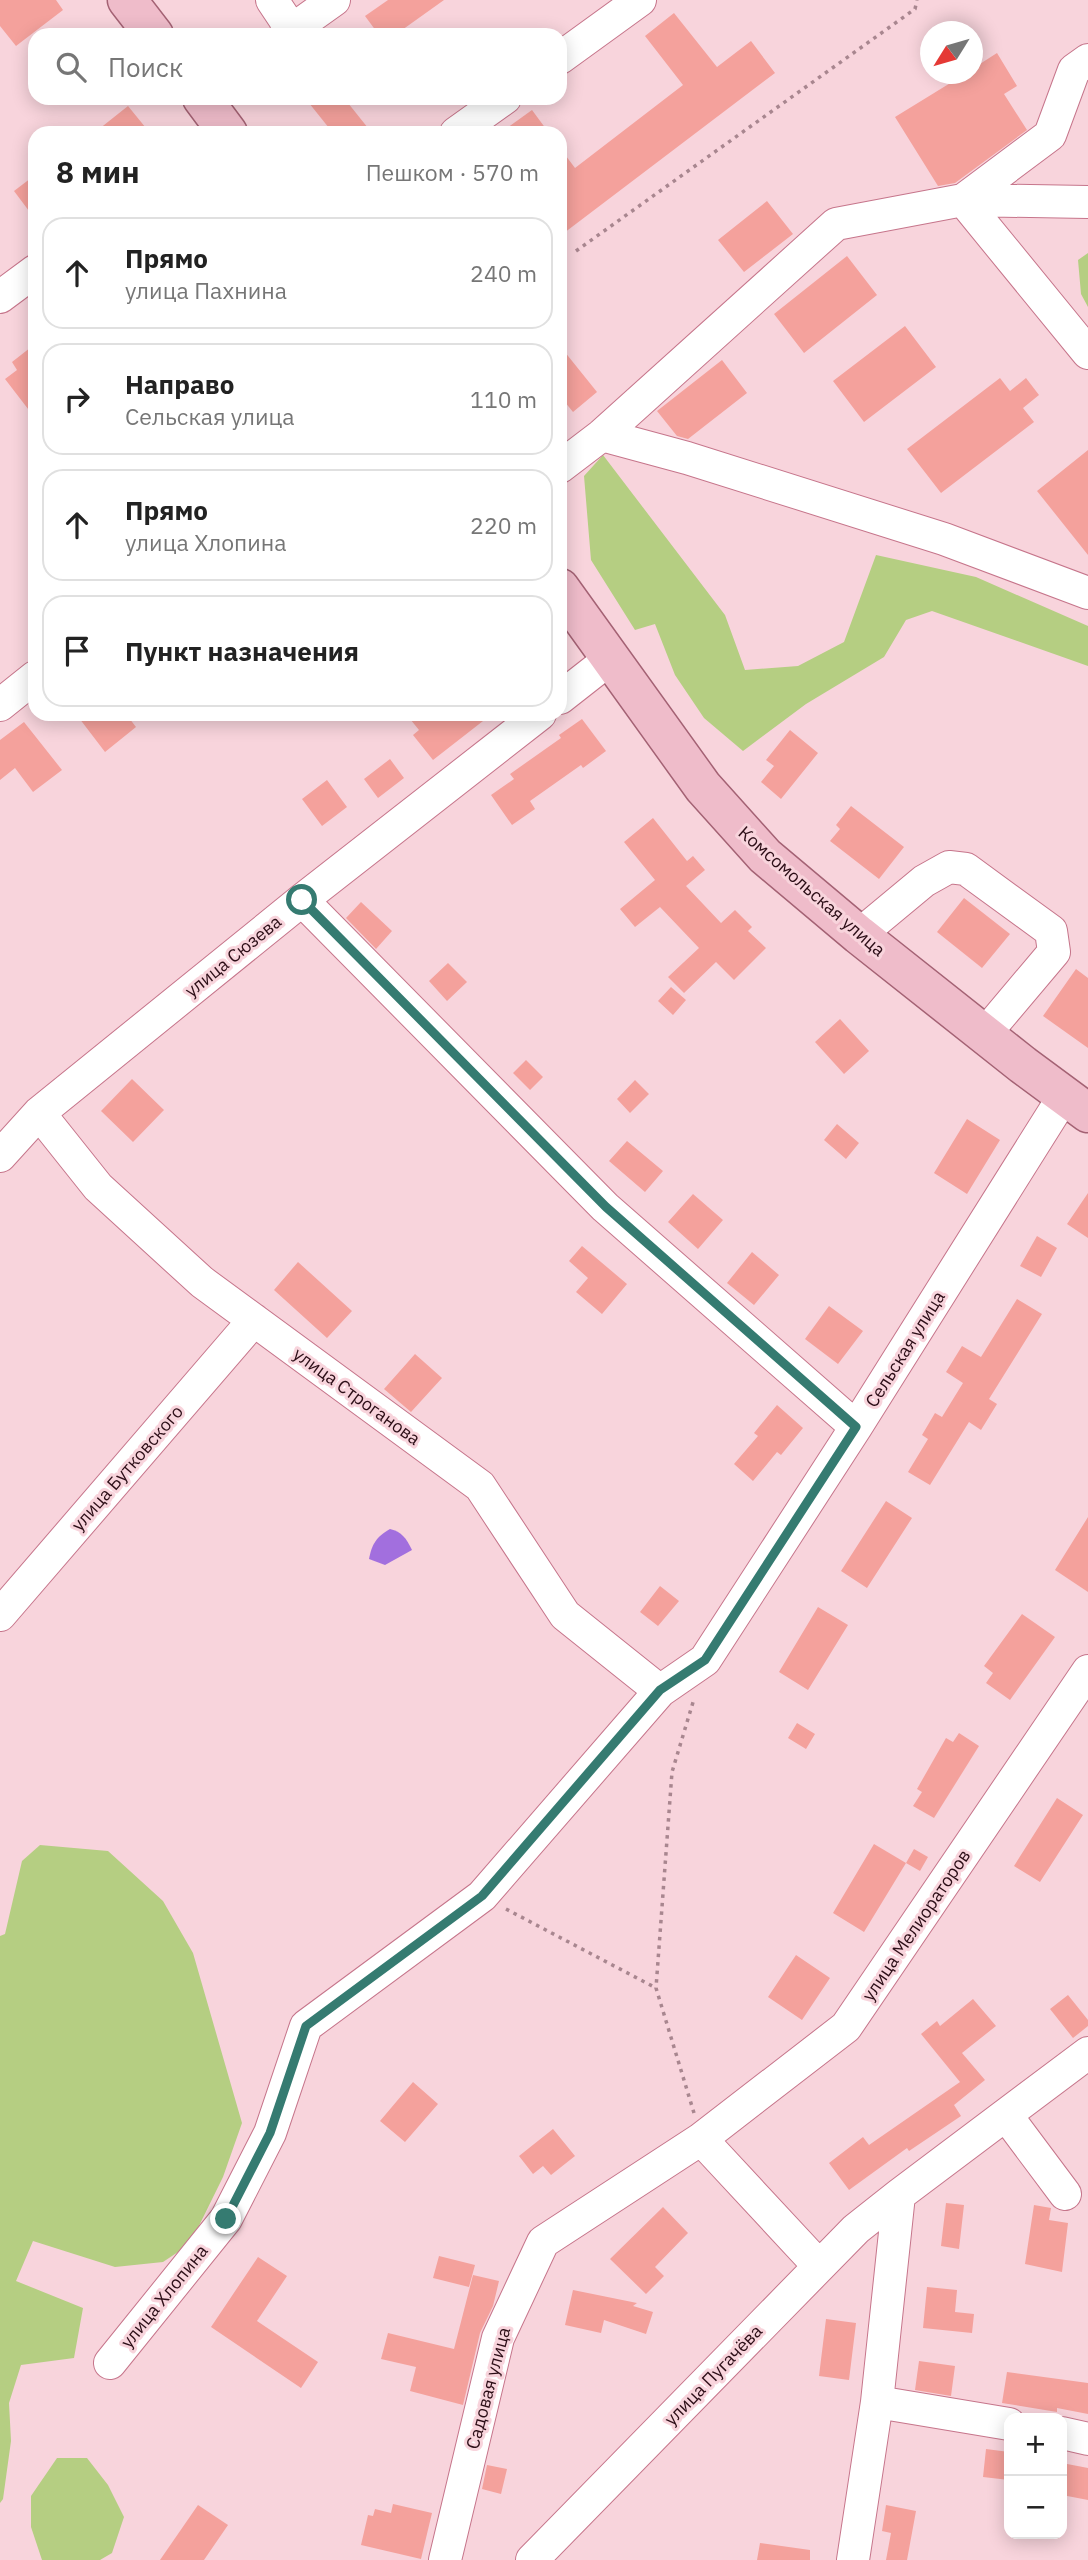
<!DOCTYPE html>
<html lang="ru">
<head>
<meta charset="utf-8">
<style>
	:root { --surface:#fff; --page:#f6f6f6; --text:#222; --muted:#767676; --line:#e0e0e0 }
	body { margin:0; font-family:"IBM Plex Sans",sans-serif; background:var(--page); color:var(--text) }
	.controls { position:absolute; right:21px; bottom:21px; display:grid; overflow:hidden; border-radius:14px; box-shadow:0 4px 18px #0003 }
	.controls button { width:63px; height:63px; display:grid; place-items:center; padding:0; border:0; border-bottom:2px solid var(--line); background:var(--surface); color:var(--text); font:35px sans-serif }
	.compass { position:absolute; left:920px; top:21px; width:63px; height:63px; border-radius:50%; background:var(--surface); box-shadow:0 4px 18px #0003; rotate:233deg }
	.stop { position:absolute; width:21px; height:21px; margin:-16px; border:5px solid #357b71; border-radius:50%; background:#fff }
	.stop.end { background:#357b71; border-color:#fff; box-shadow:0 2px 7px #0008 }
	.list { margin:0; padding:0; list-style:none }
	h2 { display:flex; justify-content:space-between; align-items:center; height:91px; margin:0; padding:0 28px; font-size:30px }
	h2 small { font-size:23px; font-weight:400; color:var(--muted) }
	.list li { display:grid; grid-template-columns:46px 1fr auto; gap:21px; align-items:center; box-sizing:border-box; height:112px; margin:0 14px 14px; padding:0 14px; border:2px solid var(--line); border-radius:21px }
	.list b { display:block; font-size:26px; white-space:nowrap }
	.list p { margin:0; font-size:23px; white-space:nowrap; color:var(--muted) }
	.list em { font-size:23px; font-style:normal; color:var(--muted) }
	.icon { flex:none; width:38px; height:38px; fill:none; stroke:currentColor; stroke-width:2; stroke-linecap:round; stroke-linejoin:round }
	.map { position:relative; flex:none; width:1088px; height:2560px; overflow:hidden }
	.search { position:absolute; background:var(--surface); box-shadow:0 4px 18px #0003; left:28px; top:28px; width:539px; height:77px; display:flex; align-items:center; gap:18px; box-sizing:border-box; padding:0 24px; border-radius:21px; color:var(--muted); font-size:26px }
	.panel { position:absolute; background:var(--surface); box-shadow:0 4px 18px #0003; left:28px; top:126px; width:539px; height:595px; border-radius:21px }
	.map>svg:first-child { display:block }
	.green { fill:#b5ce82 }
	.water { fill:#a26fde }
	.building { fill:#f4a19c }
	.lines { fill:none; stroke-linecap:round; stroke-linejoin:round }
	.minor-casing { stroke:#c6758b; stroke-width:34 }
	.major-casing { stroke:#a46274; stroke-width:41 }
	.path { stroke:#a8868f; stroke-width:3.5; stroke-dasharray:3.5 5; stroke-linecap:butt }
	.minor { stroke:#fff; stroke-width:32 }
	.major { stroke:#efbcca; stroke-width:38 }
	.route { stroke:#357b71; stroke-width:9 }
	.labels { text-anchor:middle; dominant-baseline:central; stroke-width:6; stroke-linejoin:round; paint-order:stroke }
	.street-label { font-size:18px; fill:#2c0e17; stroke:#f8d4dc }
</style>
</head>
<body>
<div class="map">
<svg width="1088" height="2560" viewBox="0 0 1088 2560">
	<rect width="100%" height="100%" fill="#f8d4dc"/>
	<path class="green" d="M1088 253V307L1081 294 1078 260Z
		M603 455 725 615 745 670 798 666 844 642 876 555 976 577 1088 626V666L932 611 906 620 884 657 806 704 743 751 704 718 675 675 655 624 635 630 591 560 584 476Z
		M40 1845 108 1851 163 1901 193 1953 242 2123 223 2177 190 2244 163 2262 115 2267 33 2241 16 2281 83 2308 74 2358 21 2365 9 2403 11 2441 3 2499 0 2503V1936L5 1934 22 1861Z
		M57 2458H87L108 2485 124 2517 112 2553 100 2560H42L31 2527V2496Z"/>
	<path class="water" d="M390 1529C402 1532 406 1538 412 1550L385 1565 369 1559C372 1544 376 1537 390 1529Z"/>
	<path class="building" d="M0 0H56L63 10 16 46 0 26Z
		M388 0H444L395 35H379L365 16Z
		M674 13 717 67 751 41 775 73 560 236V148L575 168 683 85 645 36Z
		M997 53 1017 86 1004 94 1027 130 955 183 938 186 895 117 965 74H972V69Z
		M305 98H344L372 133H333Z
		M128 106 150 133H94Z
		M532 110 549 133H500Z
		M35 175V219L14 191Z
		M767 201 793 234 744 272 718 240Z
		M847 256 877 295 804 353 774 314Z
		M905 326 936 367 864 422 833 381Z
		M35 344V418L5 379 17 370 12 362Z
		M560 346 597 392 573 412 560 396Z
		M722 360 747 393 688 439 677 436 657 411Z
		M1000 378 1010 391 1026 378 1039 395 1023 408 1034 422 941 493 907 449Z
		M1088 450V555L1037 491Z
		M76 714H126L136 727 105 752Z
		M406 714H492L433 760 413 735 419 730Z
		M582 719 606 751 583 768 581 765 530 801 535 809 512 825 491 795 514 779 510 774 561 738 559 735Z
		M24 722 62 770 33 792 15 768 0 780V740Z
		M790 730 818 753 781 799 761 782 774 766 766 760Z
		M390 759 404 778 378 798 364 779Z
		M327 780 347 807 322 826 302 799Z
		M851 806 904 847 879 879 830 841 840 829 836 825Z
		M653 818 687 861 693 856 705 870 686 886 721 923 735 910 752 927 748 931 766 948 734 980 716 962 684 993 668 977 699 948 660 907 635 927 620 909 655 880 624 842Z
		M964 898 1010 934 982 968 937 932Z
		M361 902 392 931 376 949 346 918Z
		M448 963 467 982 447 1001 429 981Z
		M1076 969 1088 978V1048L1043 1016Z
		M671 987 686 1000 673 1015 658 1001Z
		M840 1019 869 1051 844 1074 815 1042Z
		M526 1060 543 1077 530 1090 513 1073Z
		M132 1079 164 1110 133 1142 101 1111Z
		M635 1080 649 1094 630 1113 617 1099Z
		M967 1119 1000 1140 967 1194 934 1173Z
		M837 1124 859 1143 846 1159 824 1140Z
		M627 1141 663 1171 645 1192 609 1161Z
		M1088 1193V1238L1067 1224Z
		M693 1194 723 1220 698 1249 668 1222Z
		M1037 1236 1057 1248 1041 1277 1020 1266Z
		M582 1246 627 1284 602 1314 576 1292 588 1278 569 1261Z
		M752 1252 779 1275 754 1305 727 1283Z
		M298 1262 352 1311 327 1338 274 1290Z
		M1017 1299 1042 1314 989 1399 997 1404 981 1430 969 1422 930 1485 908 1472 928 1439 922 1435 935 1413 942 1417 963 1383 946 1372 962 1346 981 1357Z
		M829 1306 863 1331 838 1364 805 1339Z
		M415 1354 442 1378 411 1412 384 1389Z
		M777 1405 803 1428 781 1455 777 1452 753 1481 734 1464 758 1436 754 1433Z
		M886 1501 912 1518 867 1588 841 1571Z
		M1088 1517V1592L1055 1570Z
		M660 1586 679 1601 658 1626 640 1612Z
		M818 1607 848 1625 808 1690 779 1672Z
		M1022 1614 1055 1637 1010 1700 986 1683 993 1673 984 1666Z
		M797 1723 815 1734 806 1749 788 1738Z
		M959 1733 979 1746 934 1818 913 1806 922 1792 917 1789 946 1738 953 1742Z
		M1057 1798 1083 1815 1040 1882 1014 1866Z
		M874 1844 906 1863 864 1932 833 1913Z
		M914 1849 928 1857 920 1871 906 1863Z
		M796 1955 830 1978 802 2020 768 1997Z
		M1068 1995 1088 2020V2026L1073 2038 1050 2009Z
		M973 1999 996 2026 962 2053 985 2080 954 2105 961 2116 909 2151 907 2148 849 2190 829 2163 863 2137 869 2145 960 2082 921 2034 937 2021 940 2026Z
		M413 2082 438 2104 405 2142 380 2121Z
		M553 2129 575 2156 551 2175 543 2166 533 2174 519 2156Z
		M946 2203 964 2205 959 2249 941 2246Z
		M1034 2205 1051 2208 1049 2220 1068 2223 1062 2272 1025 2264Z
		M663 2207 688 2233 655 2267 664 2276 646 2294 610 2259Z
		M439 2256 475 2265 469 2287 433 2278Z
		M258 2257 287 2276 257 2321 318 2362 301 2388 211 2327Z
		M473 2275 499 2281 493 2306 480 2333 463 2405 410 2391 416 2367 381 2359 388 2333 454 2349Z
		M927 2287 957 2290 955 2312 974 2314 972 2333 923 2328Z
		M573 2290 637 2303 633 2306 653 2312 646 2334 604 2320 601 2333 565 2325Z
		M826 2319 856 2323 849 2380 819 2376Z
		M919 2361 955 2366 951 2396 915 2390Z
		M1007 2372 1088 2383V2414L1057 2408V2412L1002 2403Z
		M986 2449 1009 2452V2480L983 2477Z
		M1062 2463 1088 2468V2500L1062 2495Z
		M487 2465 507 2469 501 2494 482 2489Z
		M393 2504 432 2513 421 2559 361 2545 368 2515 373 2516 375 2509 391 2513Z
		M198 2505 228 2525 204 2560H160Z
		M886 2505 916 2511 907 2560H886L891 2533 882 2531Z
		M760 2543 810 2550V2560H757Z"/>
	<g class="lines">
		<defs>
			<path id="minor" d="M272 0 292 30
				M285 35 334 0
				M560 58 640 0
				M1088 60 1074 70 1050 135 963 200 1088 353
				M456 133 505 98
				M0 297 35 271
				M602 435 687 458 944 539 1088 593
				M560 467 602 435 836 224 963 200 1088 202
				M560 698 611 658
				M0 705 35 677
				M302 900 605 1207 856 1427
				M859 935 924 881 949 867 966 869 1051 931 1054 952 984 1035
				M39 1113 98 1187 202 1282 480 1486 565 1615 660 1691
				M0 1156 39 1113 302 900 540 714
				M0 1615 254 1320
				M1006 2115 1065 2194
				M701 2139 819 2266
				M110 2363 226 2219 270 2133 306 2026 482 1896 660 1691 705 1660 856 1427 1064 1096
				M877 2402 1009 2424
				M1062 2433 1088 2439
				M445 2560 498 2338 543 2242 701 2139 846 2027 1088 1671
				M532 2560 856 2229 899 2195
				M853 2560 877 2402 899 2195 1088 2053"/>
			<path id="major" d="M127 0 154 35
				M202 98 228 133
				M560 588 703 787 765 856 859 935 1023 1065 1088 1113"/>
		</defs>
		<use href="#minor" class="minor-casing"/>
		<use href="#major" class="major-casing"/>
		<path class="path" d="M576 251 915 9 917 0
			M506 1909 656 1988
			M694 2113 656 1988 672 1772 694 1699"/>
		<use href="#minor" class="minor"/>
		<use href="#major" class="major"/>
	</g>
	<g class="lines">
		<path class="route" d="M226 2219 270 2133 306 2026 482 1896 660 1690 705 1660 856 1427 606 1207 302 900"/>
	</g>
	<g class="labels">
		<g class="street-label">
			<text transform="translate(812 891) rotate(41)">Комсомольская улица</text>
			<text transform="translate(233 956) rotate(-39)">улица Сюзева</text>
			<text transform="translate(905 1349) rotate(-58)">Сельская улица</text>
			<text transform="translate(357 1396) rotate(36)">улица Строганова</text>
			<text transform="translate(127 1468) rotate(-49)">улица Бутковского</text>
			<text transform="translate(916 1925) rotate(-56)">улица Мелиораторов</text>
			<text transform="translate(164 2296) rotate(-51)">улица Хлопина</text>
			<text transform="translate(713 2375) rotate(-46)">улица Пугачёва</text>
			<text transform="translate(488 2388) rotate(-75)">Садовая улица</text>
		</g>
	</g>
</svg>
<div class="controls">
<button>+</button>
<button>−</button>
</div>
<svg class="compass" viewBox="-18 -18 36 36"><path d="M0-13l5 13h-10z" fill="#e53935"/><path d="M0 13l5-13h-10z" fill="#767676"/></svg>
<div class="stop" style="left:302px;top:900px"></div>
<div class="stop end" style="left:226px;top:2219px"></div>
<div class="search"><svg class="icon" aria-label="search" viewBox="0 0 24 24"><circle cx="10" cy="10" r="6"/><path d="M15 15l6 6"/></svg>Поиск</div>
<section class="panel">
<h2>8 мин<small>Пешком · 570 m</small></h2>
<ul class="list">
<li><svg class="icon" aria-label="ahead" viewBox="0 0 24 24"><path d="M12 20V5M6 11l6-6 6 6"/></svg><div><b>Прямо</b><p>улица Пахнина</p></div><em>240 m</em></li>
<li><svg class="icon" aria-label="right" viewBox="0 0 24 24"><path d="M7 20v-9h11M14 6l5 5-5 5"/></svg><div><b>Направо</b><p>Сельская улица</p></div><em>110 m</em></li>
<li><svg class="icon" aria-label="ahead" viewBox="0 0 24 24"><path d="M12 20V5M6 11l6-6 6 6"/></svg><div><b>Прямо</b><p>улица Хлопина</p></div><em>220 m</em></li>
<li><svg class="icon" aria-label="arrive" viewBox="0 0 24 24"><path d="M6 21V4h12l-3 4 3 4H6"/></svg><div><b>Пункт назначения</b></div></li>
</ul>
</section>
</div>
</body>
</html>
